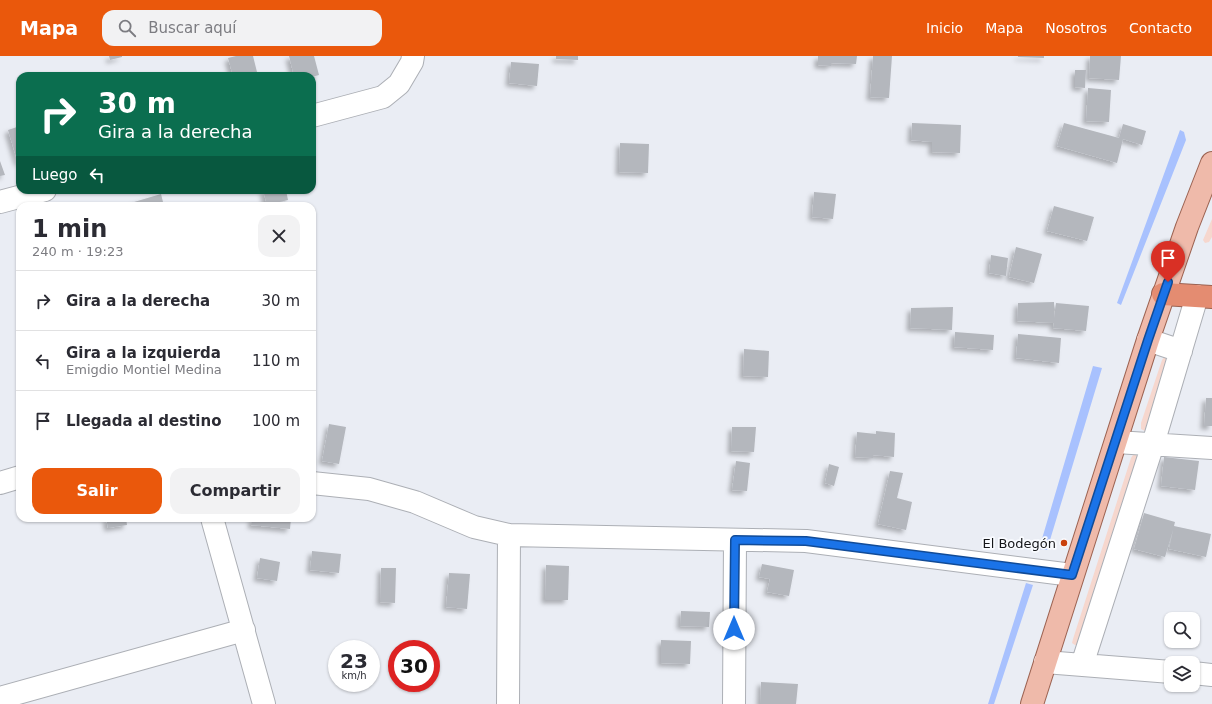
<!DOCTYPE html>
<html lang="es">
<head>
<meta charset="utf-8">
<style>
	:root { --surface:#fff; --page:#f2f2f3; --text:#2b2b33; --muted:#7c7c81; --line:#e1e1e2; --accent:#ea580c }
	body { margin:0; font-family:"DejaVu Sans",sans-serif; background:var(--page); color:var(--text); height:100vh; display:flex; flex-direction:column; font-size:15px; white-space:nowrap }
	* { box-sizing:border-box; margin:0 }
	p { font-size:13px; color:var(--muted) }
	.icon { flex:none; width:22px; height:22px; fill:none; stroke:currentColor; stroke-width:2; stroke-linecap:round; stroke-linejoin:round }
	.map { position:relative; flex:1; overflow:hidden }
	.details { position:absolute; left:16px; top:146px; width:300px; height:320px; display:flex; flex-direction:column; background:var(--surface); border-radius:12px; box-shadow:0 1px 3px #0004 }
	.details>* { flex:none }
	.hud { position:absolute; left:16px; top:16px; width:300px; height:122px; border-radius:12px; box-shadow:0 1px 3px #0004; background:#0b6e4f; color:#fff; overflow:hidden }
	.fabs { position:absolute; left:1164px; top:556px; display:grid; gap:8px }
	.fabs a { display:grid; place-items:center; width:36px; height:36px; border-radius:8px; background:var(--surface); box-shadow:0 1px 3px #0004; font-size:20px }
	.speed { position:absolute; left:328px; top:584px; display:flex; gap:8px; font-size:20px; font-weight:700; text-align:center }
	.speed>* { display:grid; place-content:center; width:52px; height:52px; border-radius:50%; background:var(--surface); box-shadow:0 1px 3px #0004; line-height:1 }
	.speed small { font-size:10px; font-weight:400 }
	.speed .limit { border:6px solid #d22; background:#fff; color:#111 }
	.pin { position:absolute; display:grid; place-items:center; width:34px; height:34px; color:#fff; margin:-41px -17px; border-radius:50% 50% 50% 0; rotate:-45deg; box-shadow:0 0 4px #0007 }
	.pin .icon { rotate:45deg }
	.me { position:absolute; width:44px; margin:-22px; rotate:0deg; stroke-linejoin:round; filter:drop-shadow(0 0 3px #0008) }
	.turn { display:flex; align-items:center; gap:14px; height:84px; padding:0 16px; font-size:18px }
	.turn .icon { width:52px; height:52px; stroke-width:2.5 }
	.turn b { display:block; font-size:28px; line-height:34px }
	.then { display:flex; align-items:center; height:38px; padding:0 16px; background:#0003; gap:8px; font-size:15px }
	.round { display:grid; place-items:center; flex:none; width:42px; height:42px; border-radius:12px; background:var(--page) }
	.summary { display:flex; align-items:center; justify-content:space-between; height:68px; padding:0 16px }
	h1 { font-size:24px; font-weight:700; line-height:30px }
	.cta { display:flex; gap:8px; margin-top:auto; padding:8px 16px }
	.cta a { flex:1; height:46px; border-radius:12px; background:var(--accent); color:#fff; font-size:16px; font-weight:700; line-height:46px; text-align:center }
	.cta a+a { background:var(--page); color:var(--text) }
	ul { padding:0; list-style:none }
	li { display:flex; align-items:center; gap:12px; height:60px; padding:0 16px; border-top:1px solid var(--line) }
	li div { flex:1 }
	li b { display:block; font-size:15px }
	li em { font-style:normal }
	header { display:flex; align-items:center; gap:24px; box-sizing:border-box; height:56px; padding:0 20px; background:var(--accent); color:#fff }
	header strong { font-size:19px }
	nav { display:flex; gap:22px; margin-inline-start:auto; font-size:14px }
	.search { width:280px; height:36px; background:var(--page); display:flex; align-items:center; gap:10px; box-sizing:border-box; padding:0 14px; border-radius:12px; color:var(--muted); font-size:15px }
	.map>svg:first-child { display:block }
	.green { fill:#f6d7ce }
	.water { fill:#a8c1fe }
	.building { fill:#b4b7bd; filter:url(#shadow) }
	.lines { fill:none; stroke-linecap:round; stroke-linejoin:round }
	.minor-casing { stroke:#acafb5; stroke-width:24 }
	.major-casing { stroke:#9c6352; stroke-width:24 }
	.highway-casing { stroke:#9c6352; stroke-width:24 }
	.minor { stroke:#fff; stroke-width:22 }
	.major { stroke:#efbaaa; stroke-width:22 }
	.highway { stroke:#e48c71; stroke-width:22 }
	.route-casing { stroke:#114b97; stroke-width:10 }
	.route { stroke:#1a73e8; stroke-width:7 }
	.poi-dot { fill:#c9410d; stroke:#f9fbff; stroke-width:1.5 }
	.labels { text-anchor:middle; stroke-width:3.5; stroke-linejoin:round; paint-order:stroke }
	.poi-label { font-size:13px; fill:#151619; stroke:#f9fbff; text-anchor:end }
</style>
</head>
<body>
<header>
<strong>Mapa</strong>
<div class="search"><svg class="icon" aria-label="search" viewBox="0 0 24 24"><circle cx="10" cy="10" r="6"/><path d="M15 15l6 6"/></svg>Buscar aquí</div>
<nav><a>Inicio</a><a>Mapa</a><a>Nosotros</a><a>Contacto</a></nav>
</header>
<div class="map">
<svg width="1212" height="648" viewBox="0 0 1212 648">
	<defs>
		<filter id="shadow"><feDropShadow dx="-3.5" dy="3.5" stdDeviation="2" flood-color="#0004"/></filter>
	</defs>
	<rect width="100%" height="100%" fill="#eaedf4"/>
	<path class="green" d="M1212,163V181L1209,186L1205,187L1203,184Z
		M1165,300L1169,301L1147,374L1145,375L1141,373V367L1162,304Z
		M1135,398L1138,401L1078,589H1075L1072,587L1073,583L1131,402L1133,399Z"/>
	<path class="water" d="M1180,74L1184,76L1186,84L1121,249L1117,247Z
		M1093,310L1102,312L1047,494L1039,493Z
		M1026,527L1033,529L994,648H988Z"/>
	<path class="building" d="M109,0H122V1L110,4Z
		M236,0H253L258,20H233L228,2Z
		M289,0H314L319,19L312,21L294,20Z
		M556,0H578V4L556,3Z
		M818,0H857L856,8L831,7V10L818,9Z
		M873,0H892L889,42L870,41Z
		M1018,0H1044V2L1018,1Z
		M1090,0H1121L1119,24L1089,22Z
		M511,6L539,8L537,30L509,27Z
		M1075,14H1086L1085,32L1075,31Z
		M1088,32L1111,34L1109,66L1086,65Z
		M912,67L961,69L960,97L932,96V86L911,84Z
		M1064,67L1119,82L1123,68L1146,75L1142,89L1123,83L1117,107L1057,90Z
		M20,70V107H18L8,74Z
		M620,87L649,88L648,117L619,116Z
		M0,105L5,119L0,120Z
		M263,134H286L288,144L267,149Z
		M814,136L836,138L833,163L812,161Z
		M161,138L164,150H135L134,146Z
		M1054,150L1094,161L1087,185L1047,175Z
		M1016,191L1042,198L1034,227L1009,221Z
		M991,199L1008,202L1006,220L989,217Z
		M1054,246V262L1056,247L1089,250L1086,275L1053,272L1054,267L1017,265L1018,247Z
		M953,251L952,274L910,272L911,252Z
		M955,276L994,279L993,294L954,291Z
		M1018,278L1061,282L1059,307L1016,302Z
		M744,293L769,295L768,321L743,320Z
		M1206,342H1212V370H1204Z
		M329,368L346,371L339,408L322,405Z
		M732,371H756L754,396L731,395Z
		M876,375L895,377L894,401L873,399V402L855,401L857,376L876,378Z
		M1164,401L1199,405L1195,434L1161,430Z
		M736,405L750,407L747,435L732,434Z
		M829,408L839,411L834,430L825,427Z
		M890,415L903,417L897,442L912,446L906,474L878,468Z
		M1144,457L1175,466L1174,470L1211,478L1206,501L1169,493L1173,474L1165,501L1134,493Z
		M106,462H126L127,469L108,472Z
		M252,462H291L290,473L251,469Z
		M312,495L341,498L339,517L310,514Z
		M260,502L280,506L277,525L257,522Z
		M762,508L794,514L789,540L767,536L770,523L759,521Z
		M546,509L569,510L568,544H545Z
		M381,512H396L395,547L380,546Z
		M449,517L470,518L467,553L446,551Z
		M681,555L710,556L709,571L680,570Z
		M661,584L691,585L690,608L661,607Z
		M761,626L798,628L796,648H760Z"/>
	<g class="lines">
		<defs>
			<path id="minor" d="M312,60L383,41L399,28L412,6L413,0
				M0,146L45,134
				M1148,284L1181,295
				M1116,386L1212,392
				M0,427L20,421
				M312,427L369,433L415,446L474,471L509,479L806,485L1072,519
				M212,462L264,648
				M1045,606L1171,616
				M1082,609L1153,388L1197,240
				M1193,617L1212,619
				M0,642L244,574
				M508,648L509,479
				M734,648L735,484"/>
			<path id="major" d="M1032,648L1148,284L1187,171L1212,107"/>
			<path id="highway" d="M1163,238L1212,241"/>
		</defs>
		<use href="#minor" class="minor-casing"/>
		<use href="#major" class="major-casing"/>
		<use href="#highway" class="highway-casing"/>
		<use href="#minor" class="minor"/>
		<use href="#major" class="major"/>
		<use href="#highway" class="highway"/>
	</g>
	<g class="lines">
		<defs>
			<path id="route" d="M734,573L735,484L806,485L1072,519L1148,284L1168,226"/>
		</defs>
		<use href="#route" class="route-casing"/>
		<use href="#route" class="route"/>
	</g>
	<circle class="poi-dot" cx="1064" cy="487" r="4"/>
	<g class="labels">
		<g class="poi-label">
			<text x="1056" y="492">El Bodegón</text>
		</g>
	</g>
</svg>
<div class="fabs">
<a><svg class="icon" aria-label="search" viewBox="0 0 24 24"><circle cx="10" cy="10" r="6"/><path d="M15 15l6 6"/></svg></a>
<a><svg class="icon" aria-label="layers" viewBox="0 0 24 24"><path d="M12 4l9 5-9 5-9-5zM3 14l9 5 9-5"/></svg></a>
</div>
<div class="speed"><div>23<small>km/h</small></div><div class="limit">30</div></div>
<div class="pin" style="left:1168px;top:226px;background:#d93025"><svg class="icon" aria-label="arrive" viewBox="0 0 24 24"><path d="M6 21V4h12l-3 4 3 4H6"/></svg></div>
<svg class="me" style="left:734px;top:573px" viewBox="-20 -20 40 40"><circle r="19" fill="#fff"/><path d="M0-13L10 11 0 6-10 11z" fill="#1a73e8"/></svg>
<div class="hud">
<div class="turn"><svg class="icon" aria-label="right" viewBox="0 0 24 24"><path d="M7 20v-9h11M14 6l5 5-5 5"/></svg><div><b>30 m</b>Gira a la derecha</div></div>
<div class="then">Luego<svg class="icon" aria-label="left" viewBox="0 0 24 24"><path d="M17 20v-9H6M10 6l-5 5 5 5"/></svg></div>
</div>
<section class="details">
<div class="summary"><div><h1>1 min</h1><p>240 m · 19:23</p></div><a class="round"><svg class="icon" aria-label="close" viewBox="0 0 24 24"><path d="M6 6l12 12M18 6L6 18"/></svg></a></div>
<ul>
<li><svg class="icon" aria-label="right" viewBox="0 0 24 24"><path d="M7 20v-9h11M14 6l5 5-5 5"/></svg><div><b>Gira a la derecha</b></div><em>30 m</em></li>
<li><svg class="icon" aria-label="left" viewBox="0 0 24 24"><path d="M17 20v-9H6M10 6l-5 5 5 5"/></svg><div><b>Gira a la izquierda</b><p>Emigdio Montiel Medina</p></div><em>110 m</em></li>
<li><svg class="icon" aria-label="arrive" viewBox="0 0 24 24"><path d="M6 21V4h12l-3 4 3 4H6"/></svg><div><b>Llegada al destino</b></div><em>100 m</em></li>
</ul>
<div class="cta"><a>Salir</a><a>Compartir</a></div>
</section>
</div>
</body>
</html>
